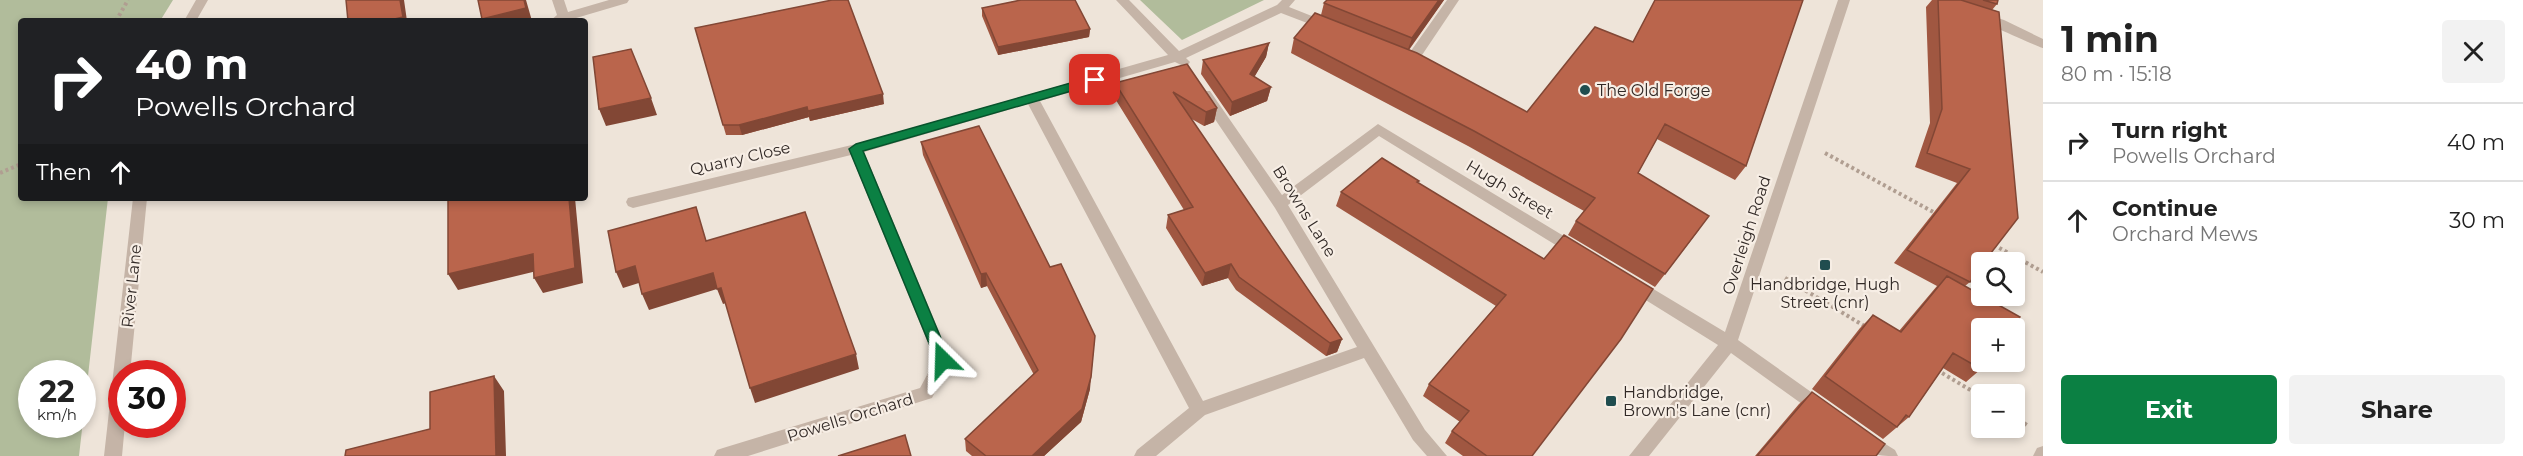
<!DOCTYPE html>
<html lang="en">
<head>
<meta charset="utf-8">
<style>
	:root { --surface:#fff; --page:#f2f2f2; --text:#222; --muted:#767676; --line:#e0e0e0; --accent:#0b8043 }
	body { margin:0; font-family:Montserrat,sans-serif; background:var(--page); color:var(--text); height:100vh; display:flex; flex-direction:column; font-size:22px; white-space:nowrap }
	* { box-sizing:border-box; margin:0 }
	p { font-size:20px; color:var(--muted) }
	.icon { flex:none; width:33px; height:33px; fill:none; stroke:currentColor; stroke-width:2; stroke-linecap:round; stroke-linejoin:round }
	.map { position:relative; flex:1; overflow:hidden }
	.sheet { display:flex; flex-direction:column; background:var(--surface); width:480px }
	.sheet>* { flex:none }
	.guide { position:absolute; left:18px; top:18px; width:570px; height:183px; border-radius:6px; box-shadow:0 3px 9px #0003; background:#202124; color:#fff; overflow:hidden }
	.buttons { position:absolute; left:1971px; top:252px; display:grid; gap:12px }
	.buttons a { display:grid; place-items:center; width:54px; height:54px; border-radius:6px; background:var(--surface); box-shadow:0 3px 9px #0003; font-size:30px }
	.speed { position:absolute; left:18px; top:360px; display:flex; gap:12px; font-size:30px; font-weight:700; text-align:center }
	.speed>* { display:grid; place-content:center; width:78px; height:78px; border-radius:50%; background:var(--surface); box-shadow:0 3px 9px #0003; line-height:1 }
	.speed small { font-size:15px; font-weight:400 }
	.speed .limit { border:9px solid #d22; background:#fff; color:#111 }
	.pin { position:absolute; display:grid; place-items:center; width:51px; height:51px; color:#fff; margin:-26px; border-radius:12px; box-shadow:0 3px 9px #0006 }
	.me { position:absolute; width:66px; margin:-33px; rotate:338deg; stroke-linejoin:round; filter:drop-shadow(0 0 4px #0008) }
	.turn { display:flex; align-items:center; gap:21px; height:126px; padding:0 18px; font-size:27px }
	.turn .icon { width:78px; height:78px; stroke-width:2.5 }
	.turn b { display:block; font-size:42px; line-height:51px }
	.then { display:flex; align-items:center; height:57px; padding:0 18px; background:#0003; gap:12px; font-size:22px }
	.round { display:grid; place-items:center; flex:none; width:63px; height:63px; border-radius:6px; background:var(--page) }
	.head { display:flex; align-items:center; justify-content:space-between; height:102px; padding:0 18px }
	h1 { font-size:36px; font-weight:700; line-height:45px }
	.primary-button { display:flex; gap:12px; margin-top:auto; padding:12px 18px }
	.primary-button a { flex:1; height:69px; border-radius:6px; background:var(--accent); color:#fff; font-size:24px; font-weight:700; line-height:69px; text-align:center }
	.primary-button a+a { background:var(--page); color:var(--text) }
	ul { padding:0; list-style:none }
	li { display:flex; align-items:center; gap:18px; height:78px; padding:0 18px; border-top:2px solid var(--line) }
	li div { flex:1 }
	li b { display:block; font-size:22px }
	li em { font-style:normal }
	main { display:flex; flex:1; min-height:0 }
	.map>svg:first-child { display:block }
	.green { fill:#b1bc9b; fill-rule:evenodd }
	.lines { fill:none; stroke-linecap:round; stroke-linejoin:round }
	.path { stroke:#b09e91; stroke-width:4; stroke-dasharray:3 3; stroke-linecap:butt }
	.minor { fill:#c5b4a7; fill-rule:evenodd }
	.wall { fill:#a05741 }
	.shaded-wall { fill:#824735 }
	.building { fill:#ba654c; stroke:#824735; stroke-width:1.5 }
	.route { fill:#0b8043; stroke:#07532c; stroke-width:1.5 }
	.poi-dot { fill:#204d4f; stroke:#f7eee5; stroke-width:2 }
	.labels { text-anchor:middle; stroke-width:4.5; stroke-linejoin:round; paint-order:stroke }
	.poi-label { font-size:16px; fill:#322a27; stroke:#f7eee5; text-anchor:start }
	.street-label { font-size:16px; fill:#322a27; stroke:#f7eee5 }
</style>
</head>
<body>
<main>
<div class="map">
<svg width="2043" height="456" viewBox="0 0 2043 456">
	<rect width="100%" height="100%" fill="#eee4d9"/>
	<path class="green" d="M0,0H173L160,21H21V198H108L79,456H0ZM32,374H82V424H32Z
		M1140,0H1264L1182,40Z"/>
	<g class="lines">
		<path class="path" d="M116,21L128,0
			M1825,153L1937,214
			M0,173L21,164
			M1994,245L2043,272
			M1785,278L1866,327
			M1937,370L1982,397
			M2014,417L2027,425"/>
		<path class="minor" d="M196,0H208L196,21H184Z
			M552,0H564L568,12L609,0H629L627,3L566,21H550L557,15Z
			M1116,0H1129L1179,51L1277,5L1282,0H1295L1289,7L1332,24L1334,27L1328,31L1281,13L1186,58L1190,62L1188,65L1183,66L1175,62L1040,101L1203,401L1357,347L1275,208L1200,97L1198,94L1200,91H1210L1282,195L1378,124L1582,247L1585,251L1582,255H1572L1379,136L1288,205L1425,430L1447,456H1427L1413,440L1364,358L1205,415L1156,456H1134L1137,450L1189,408L1028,104L864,152L951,360L932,398L748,456H714L717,450L723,448L920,388L935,360L851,155L633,208L628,206L626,202L628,198L856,144L1168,55Z
			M1447,0H1459L1416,64C1409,66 1397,63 1393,57L1395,54L1408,55Z
			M1838,0H1850L1738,340L1828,404L1831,409L1828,414L1822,416L1816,414L1731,353L1649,456H1629L1718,345L1628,289L1626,285L1628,281L1634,279L1640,281L1725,332Z
			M1981,13L2004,20L2043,39V48C2036,46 1978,20 1975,17Z
			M133,198H147L130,374H122V424H125L122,456H104Z
			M1863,430L1895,450L1898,456C1881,456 1863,456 1854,438L1857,433Z
			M2043,446V456H2033L2037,448Z"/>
	</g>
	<path class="wall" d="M1327,0H1444L1409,50L1527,112L1595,27L1746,166L1735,180L1657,139L1638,173L1699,230L1655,287L1568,235L1576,221L1584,211L1468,146L1291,53L1294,38L1321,15L1324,3Z
		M1932,0H1998L1997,4L1992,10L1970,282L1965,286L1981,369L1966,382L1943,368L1909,417L1883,439L1812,389L1860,328L1873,315L1899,331L1937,286L1894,263L1957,183L1915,167L1930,123L1926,7Z
		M982,8L1090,29L1089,37L998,55L982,16Z
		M695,28L884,104L810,121L809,117L742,135H726Z
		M1269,43L1266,57L1254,77L1271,87L1267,101L1230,116L1201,74L1203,60Z
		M1187,64L1217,108L1214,122L1204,126L1190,118L1342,339L1337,352L1326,356L1236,290L1228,278L1202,286L1166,228L1168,215L1184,210L1114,97L1115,83Z
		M921,142L1090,389L1081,422L1044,456H972L966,451L965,439L1034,375L987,286L981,288L923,155Z
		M1418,183L1544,259L1532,456H1463L1445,443L1452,431L1460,422L1423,396L1429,384L1496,306L1336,206L1341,192Z
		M1812,392L1876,456H1755L1799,404Z"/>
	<path class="shaded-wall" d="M400,0H404L407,21H386Z
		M524,0H526L532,21H483L482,19Z
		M1439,0H1444L1407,52L1412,38Z
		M1090,29L1089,37L998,55V47Z
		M1269,43L1266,57L1248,88L1250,74Z
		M1271,87L1267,101L1230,116L1232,102Z
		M883,94L884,104L810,121L808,111Z
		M651,98L657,115L606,126L599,109Z
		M807,107L809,117L742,135L739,125Z
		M1217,108L1214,122L1204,126L1206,112Z
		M569,198H575L583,283L543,293L534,278Z
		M533,254L541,270L458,290L448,274Z
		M1231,264L1228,278L1202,286L1205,273Z
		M635,266L642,282L623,288L616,272Z
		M713,273L721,288L726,303L723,304L717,289L649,310L642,294Z
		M986,273L987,286L981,288V274Z
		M1095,336L1090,389L1081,422L1044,456H1032Z
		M1342,339L1337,352L1326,356L1330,343Z
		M856,354L859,369L755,403L750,388Z
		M494,376L504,391L506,456H496Z"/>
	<path class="building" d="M346,0H400L403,17L386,21H348Z
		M478,0H524L526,8L482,19Z
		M832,0H848L883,94L808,111L807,107L739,125H723L695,28Z
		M1021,0H1075L1090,29L998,47L982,8Z
		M1327,0H1439L1412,38L1324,3Z
		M1655,0H1803L1746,166L1665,124L1638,173L1709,216L1665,274L1576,221L1595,198L1474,131L1294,38L1315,13L1417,53L1527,112L1595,27L1633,42Z
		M1938,0H1961L1999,12L2018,218L1984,262H1982V266L1970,282L1907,250L1970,169L1927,153L1942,109Z
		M1983,0H1998L1997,4Z
		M1269,43L1250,74L1271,87L1232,102L1203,60Z
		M631,49L651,98L599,109L593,57Z
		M1187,64L1217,108L1206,112L1173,92L1342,339L1330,343L1239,277L1231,264L1205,273L1168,215L1193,207L1115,83Z
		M979,126L1050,267L1061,264L1095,336L1091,377L1082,409L1032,456H986L965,439L1038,370L986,273L981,274L921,142Z
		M1382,158L1419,181L1417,182L1544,259L1564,235L1653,289L1621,339L1532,456H1487L1452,431L1469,411L1429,384L1506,295L1341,192Z
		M448,198H569L575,268L534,278L533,254L448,274Z
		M696,207L706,241L805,212L856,354L750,388L721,288L717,289L713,273L642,294L635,266L616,272L608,231Z
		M1947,276L2020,317L2011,328H1982V362H1987L1981,369L1953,353L1909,417L1906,415L1897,427L1825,376L1873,315L1901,332Z
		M494,376L496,456H345L346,450L430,429V392Z
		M1812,392L1885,444L1876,456H1757Z
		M905,435L911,456H838Z"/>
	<path class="route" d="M1095,76L1101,80L1099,83L863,151L950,360L948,365L943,366L938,365L849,149L856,144Z"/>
	<g class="poi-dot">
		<circle cx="1585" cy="90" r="6"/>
		<rect x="1819" y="259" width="12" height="12" rx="3"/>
		<rect x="1605" y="395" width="12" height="12" rx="3"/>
	</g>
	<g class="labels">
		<g class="poi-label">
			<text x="1597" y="96">The Old Forge</text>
			<text x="1825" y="290" text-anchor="middle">Handbridge, Hugh<tspan x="1825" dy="18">Street (cnr)</tspan></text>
			<text x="1623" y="398">Handbridge,<tspan x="1623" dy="18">Brown's Lane (cnr)</tspan></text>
		</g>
		<g class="street-label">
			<text transform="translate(740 158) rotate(-13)" y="6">Quarry Close</text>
			<text transform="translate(1510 189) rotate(31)" y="6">Hugh Street</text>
			<text transform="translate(1305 211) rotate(58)" y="6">Browns Lane</text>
			<text transform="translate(1746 235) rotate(-72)" y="6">Overleigh Road</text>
			<text transform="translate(131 286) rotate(-84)" y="6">River Lane</text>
			<text transform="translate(850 417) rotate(-17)" y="6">Powells Orchard</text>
		</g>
	</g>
</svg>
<div class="buttons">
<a><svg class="icon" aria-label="search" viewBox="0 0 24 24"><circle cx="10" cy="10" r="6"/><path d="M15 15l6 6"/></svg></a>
<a>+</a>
<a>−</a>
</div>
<div class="speed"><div>22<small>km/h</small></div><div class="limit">30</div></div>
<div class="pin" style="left:1095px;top:80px;background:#d93025"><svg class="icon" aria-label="arrive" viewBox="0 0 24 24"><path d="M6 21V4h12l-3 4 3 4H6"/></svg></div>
<svg class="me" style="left:943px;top:360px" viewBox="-20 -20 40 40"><path d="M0-17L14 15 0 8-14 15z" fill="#0b8043" stroke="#fff" stroke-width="4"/></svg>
<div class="guide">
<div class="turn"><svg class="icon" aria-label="right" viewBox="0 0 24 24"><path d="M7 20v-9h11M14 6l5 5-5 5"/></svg><div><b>40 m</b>Powells Orchard</div></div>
<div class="then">Then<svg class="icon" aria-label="ahead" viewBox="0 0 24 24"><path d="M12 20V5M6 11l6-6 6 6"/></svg></div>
</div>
</div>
<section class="sheet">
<div class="head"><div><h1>1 min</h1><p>80 m · 15:18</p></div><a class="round"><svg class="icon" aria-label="close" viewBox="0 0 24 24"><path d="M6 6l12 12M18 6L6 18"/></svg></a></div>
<ul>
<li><svg class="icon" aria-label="right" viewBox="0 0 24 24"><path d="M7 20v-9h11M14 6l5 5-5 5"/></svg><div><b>Turn right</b><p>Powells Orchard</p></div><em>40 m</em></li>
<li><svg class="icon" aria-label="ahead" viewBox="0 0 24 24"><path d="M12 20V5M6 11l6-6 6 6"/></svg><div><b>Continue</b><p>Orchard Mews</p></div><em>30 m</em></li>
</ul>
<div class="primary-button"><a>Exit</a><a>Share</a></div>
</section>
</main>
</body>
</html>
